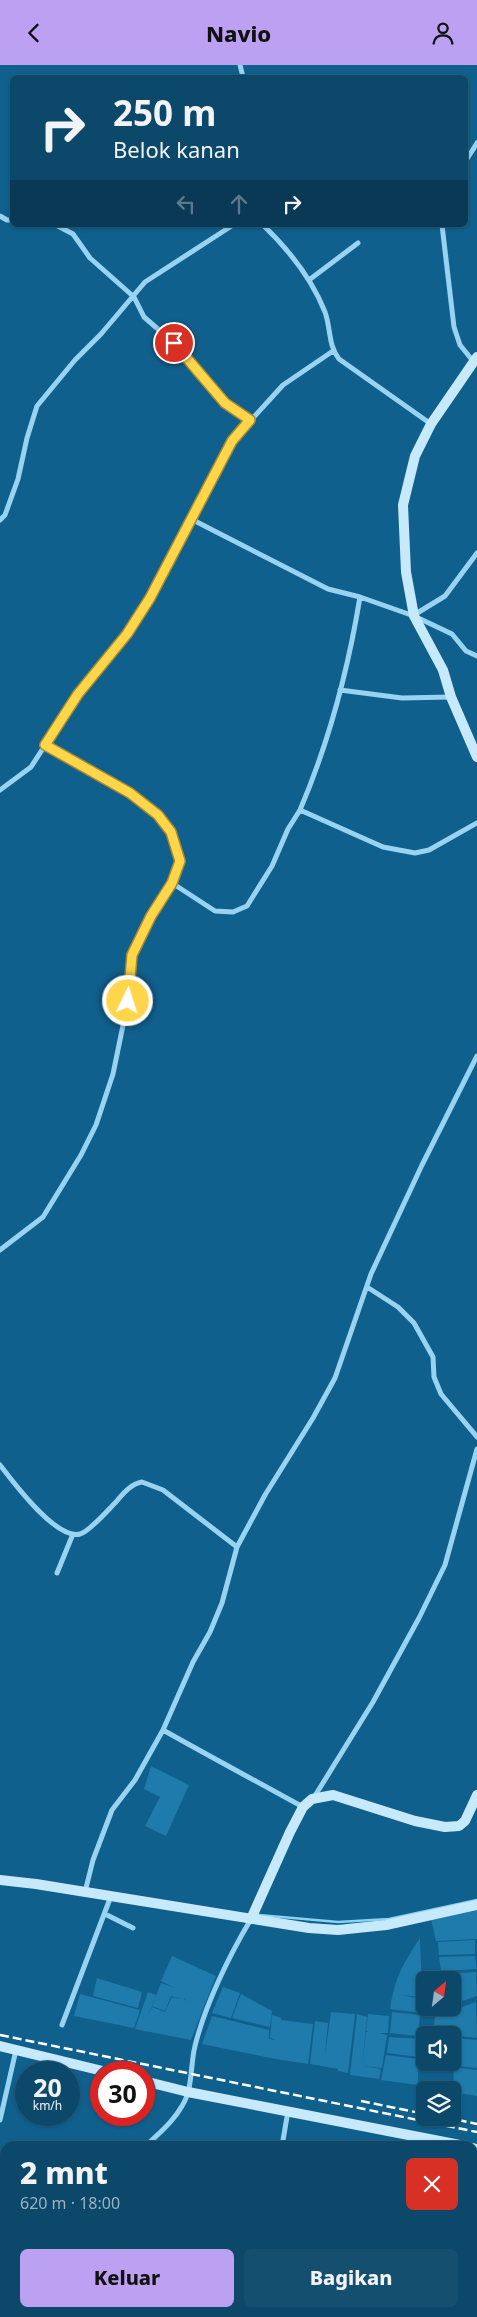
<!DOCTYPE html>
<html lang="id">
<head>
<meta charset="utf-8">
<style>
	:root { --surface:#0c486a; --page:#154f70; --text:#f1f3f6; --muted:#9ab2c1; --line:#2c607e; --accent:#bca0f2 }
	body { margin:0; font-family:"Noto Sans",sans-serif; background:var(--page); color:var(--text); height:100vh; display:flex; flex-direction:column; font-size:19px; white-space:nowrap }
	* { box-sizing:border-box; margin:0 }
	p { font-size:16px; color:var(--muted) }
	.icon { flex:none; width:28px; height:28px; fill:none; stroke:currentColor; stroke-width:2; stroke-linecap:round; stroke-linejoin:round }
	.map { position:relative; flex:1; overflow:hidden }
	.drawer { position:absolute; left:0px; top:2076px; width:478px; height:176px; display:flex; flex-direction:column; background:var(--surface); border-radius:15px 15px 0 0; box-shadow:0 1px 4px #0004,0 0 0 1px var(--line) }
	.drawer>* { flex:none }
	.hud { position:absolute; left:10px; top:10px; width:458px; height:152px; border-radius:8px; box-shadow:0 1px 4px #0004,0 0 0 1px var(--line); background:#0c486a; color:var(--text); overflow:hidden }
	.needle { width:32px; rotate:29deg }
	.fabs { position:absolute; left:416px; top:1906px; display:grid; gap:10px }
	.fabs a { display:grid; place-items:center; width:45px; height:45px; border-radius:8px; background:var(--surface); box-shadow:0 1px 4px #0004,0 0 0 1px var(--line); font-size:25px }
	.speed { position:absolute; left:15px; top:1996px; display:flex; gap:10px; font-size:25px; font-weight:700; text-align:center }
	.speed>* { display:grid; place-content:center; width:65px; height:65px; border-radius:50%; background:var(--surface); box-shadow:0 1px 4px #0004,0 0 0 1px var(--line); line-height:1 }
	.speed small { font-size:12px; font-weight:400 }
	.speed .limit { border:8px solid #d22; background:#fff; color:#111 }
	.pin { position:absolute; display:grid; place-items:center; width:42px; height:42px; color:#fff; margin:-21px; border:2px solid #fff; border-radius:50%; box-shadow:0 1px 5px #0007 }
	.me { position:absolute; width:55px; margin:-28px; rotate:4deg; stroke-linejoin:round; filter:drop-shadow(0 0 4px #0008) }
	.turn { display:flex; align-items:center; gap:18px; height:105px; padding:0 20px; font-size:22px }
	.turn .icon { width:65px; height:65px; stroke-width:2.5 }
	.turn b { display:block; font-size:35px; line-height:42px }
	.lanes { display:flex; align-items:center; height:48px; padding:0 20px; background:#0003; justify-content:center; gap:25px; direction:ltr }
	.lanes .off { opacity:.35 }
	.round { display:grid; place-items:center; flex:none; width:52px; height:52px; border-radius:8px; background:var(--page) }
	.head { display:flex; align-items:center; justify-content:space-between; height:85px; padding:0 20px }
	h1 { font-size:30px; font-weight:800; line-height:38px }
	.action { display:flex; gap:10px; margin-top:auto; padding:10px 20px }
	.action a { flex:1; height:58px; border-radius:8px; background:var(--accent); color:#111; font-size:20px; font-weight:800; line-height:58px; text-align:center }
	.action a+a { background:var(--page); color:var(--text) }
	header { display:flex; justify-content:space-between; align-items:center; height:65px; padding:0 20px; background:var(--accent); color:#111; font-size:22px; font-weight:800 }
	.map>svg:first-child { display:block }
	.green { fill:#1e7bab }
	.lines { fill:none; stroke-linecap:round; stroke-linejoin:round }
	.stream { stroke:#89d2f6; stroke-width:2.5 }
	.street { stroke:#98d3f2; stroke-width:5 }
	.secondary { stroke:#c7e9fc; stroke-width:10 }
	.rail { stroke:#fff; stroke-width:2.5; stroke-dasharray:9 4; stroke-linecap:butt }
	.route-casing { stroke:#a68a30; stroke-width:12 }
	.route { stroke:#ffd54a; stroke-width:9 }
</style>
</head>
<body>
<header><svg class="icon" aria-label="back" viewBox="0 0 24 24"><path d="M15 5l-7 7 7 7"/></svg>Navio<svg class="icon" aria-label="person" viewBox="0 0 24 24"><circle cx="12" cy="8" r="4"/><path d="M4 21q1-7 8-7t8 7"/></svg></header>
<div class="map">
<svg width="477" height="2252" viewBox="0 0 477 2252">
	<rect width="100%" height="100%" fill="#10608d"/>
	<path class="green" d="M151,1701L189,1720L166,1771L145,1761L160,1732L144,1724Z
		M477,1843V1874L436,1876L431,1854L447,1849L448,1853V1849Z
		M420,1873L422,1932L400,1930L424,1934L422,1948L390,1944C395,1913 402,1900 420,1873Z
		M475,1875V1889L439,1890L438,1877Z
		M172,1891L216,1911L191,1975L135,1964L148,1927L156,1930L148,1951L152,1942L165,1947L172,1932L193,1937L185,1935L186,1932L184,1935L171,1931L165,1946L152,1941L161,1918L175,1923L161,1916Z
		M475,1891L477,1904L441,1906L439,1892Z
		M476,1907L477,1931L453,1939L452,1915H442L444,1909Z
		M97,1913L142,1927L138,1943L93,1931Z
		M223,1922L240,1928L231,1953L212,1948Z
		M80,1929L140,1945L134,1963L74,1951Z
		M241,1929L272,1946L270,1962L232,1953Z
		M476,1937L477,1973L433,1968L435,1952Z
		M331,1947L355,1949L348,2008L338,2006V2004L310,1999L315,1956L328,1958L325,1990Z
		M392,1947L420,1950L418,1971L390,1968Z
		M357,1949L367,1952L362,2001L366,1967H369L366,1966L368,1949L389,1951L388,1968H379L387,1970L382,2003L363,2001L381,2004L379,2014L350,2010Z
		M272,1950L281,1953V1955L313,1959L308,1999L276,1994L202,1979L212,1951L269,1965V1974L276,1975L270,1973Z
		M389,1972L419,1974L418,1992L387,1988Z
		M453,1973L477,1975V2003L456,2001L451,1998Z
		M386,1990L418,1994V2020L381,2015Z
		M454,2002L477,2005V2031L453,2027Z"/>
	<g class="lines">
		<path class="stream" d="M259,1850L338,1857L389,1854L477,1835"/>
		<path class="street" d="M240,0L243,12
			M465,97L477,78
			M0,151L7,155H12
			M56,160L73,169L90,193L134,232L144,252L174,278L225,338L250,355
			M263,160C289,185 312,214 325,247C331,264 328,280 339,294L431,359
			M442,160L454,262L460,280L473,296
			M309,215L358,178
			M191,454L328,524L360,532L414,551L452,569L466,586L477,591
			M0,455L5,450L18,414L27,373L37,341L75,295L101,269L145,217L233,160
			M414,550L445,531L477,488
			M340,625L402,633L451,632
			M0,725L31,702L78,629L127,569L150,533L232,376L283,320L333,286
			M300,745C329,677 348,605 360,532
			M172,818L215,846L233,847L247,841L272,801L288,764L300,745L383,782L415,788L429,785L477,758
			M0,1185L43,1152L81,1090L96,1060L113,1009L128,936L132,890L151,851L172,818L180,797L171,767L158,749L130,728L45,680
			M367,1222L398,1242L414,1258L433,1292L434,1312L441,1329L477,1372
			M0,1400C13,1417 56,1475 80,1469C89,1467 108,1445 115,1438C122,1430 130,1419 142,1417L163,1425L237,1482
			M57,1508L73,1469
			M313,1734L373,1637L419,1553L445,1500L477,1384
			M303,1742C256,1716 209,1691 163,1665L193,1597L210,1567L222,1538L237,1482L265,1430L313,1353L335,1313L371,1209L422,1100L477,991
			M85,1827L93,1795L112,1745L135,1715L163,1665
			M105,1849L133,1863
			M62,1960L111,1831
			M0,2055L16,1985
			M146,2081C159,2068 173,2057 182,2041C193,2024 190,2001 195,1981C205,1940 229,1891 251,1854
			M282,2081L288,2046
			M411,2081L415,2072
			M140,2248L141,2252
			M269,2248L270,2252
			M396,2248V2252"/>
		<path class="secondary" d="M477,292L431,359L415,391L403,440L406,507L414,551L443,605L451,632L477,692
			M0,1815L36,1819L309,1863L338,1865L386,1860L477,1840
			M251,1854L290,1767L303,1742L312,1734L333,1730L415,1756L445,1762L459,1761L465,1756L477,1730
			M0,1981L111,2008
			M144,2016L188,2027L465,2081
			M472,2083L477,2084"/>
		<path class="rail" d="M0,1970L477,2067
			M361,2036L425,2049
			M445,2052L477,2059"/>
	</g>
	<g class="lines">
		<defs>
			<path id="route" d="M128,936L132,890L151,851L172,818L180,796L171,767L158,750L130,728L45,680L78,629L127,569L150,533L232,376L250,355L225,338L174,278"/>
		</defs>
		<use href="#route" class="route-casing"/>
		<use href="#route" class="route"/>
	</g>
</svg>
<div class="fabs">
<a><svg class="needle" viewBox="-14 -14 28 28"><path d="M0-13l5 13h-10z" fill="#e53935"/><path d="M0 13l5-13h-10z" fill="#9ab2c1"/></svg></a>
<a><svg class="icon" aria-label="sound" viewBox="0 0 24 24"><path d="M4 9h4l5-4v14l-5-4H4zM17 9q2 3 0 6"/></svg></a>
<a><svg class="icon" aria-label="layers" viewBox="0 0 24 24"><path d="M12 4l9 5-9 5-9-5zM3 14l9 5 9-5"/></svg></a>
</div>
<div class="speed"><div>20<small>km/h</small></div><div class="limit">30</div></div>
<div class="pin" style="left:174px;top:278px;background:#d93025"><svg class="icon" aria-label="arrive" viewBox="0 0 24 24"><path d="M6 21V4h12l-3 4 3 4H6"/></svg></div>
<svg class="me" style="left:128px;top:936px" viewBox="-20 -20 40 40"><circle r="17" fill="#ffd54a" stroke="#fff" stroke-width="3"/><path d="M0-11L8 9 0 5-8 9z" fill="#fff"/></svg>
<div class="hud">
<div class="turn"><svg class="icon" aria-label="right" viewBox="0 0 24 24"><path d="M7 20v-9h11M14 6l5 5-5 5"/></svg><div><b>250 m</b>Belok kanan</div></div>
<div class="lanes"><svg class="icon off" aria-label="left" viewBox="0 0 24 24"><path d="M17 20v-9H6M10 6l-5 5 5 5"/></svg><svg class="icon off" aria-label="ahead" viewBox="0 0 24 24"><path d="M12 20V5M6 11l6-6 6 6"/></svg><svg class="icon" aria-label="right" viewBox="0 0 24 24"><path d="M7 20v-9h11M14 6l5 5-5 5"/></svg></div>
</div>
<section class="drawer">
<div class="head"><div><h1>2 mnt</h1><p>620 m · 18:00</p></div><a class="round" style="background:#d93025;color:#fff"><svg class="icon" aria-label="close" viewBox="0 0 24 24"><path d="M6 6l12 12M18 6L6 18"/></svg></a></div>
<div class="action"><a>Keluar</a><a>Bagikan</a></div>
</section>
</div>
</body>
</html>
